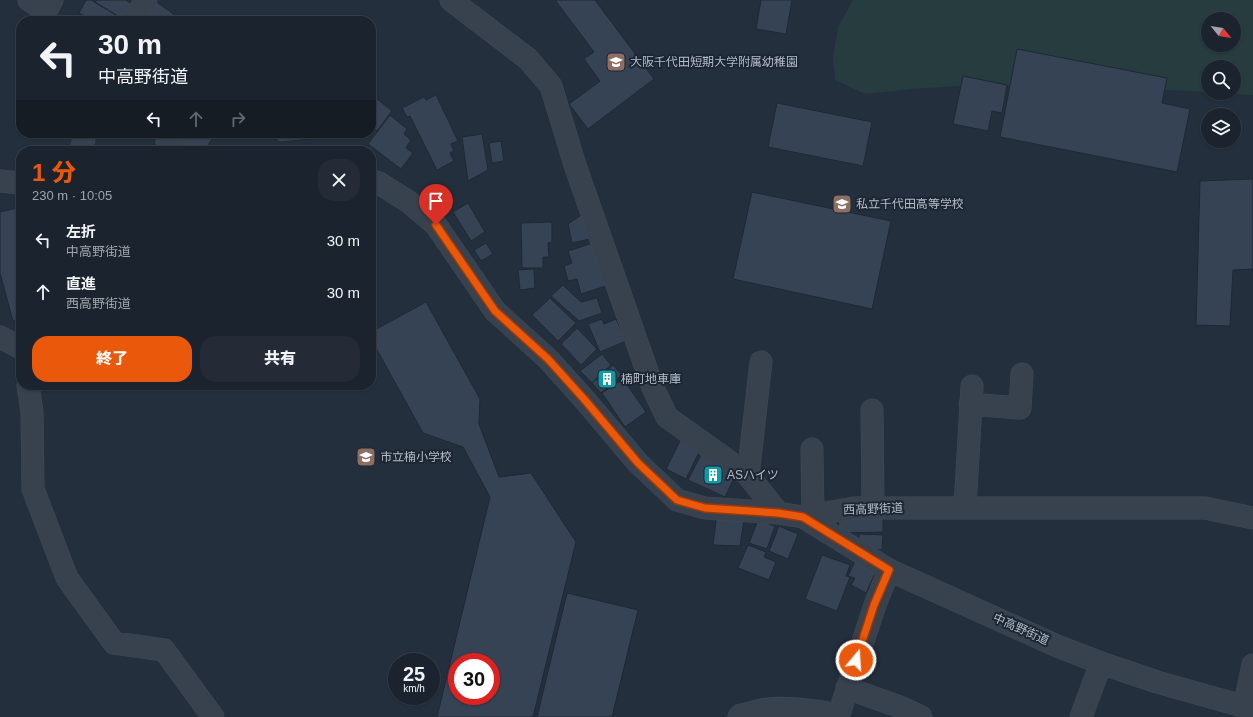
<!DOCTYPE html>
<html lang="ja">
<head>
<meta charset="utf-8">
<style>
	:root { --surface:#1b232e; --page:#242b36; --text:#f1f3f6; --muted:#a0a4aa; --line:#39404a; --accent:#ea580c }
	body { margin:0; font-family:Helvetica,"Noto Sans JP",sans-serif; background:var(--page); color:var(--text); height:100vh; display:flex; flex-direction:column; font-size:15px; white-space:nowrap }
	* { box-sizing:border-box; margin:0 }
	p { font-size:13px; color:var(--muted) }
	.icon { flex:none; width:22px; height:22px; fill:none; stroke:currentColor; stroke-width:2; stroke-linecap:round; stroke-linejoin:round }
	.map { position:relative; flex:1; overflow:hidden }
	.details { position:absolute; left:16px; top:146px; width:360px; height:244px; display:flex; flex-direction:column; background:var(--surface); border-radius:16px; box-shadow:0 1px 3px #0004,0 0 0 1px var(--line) }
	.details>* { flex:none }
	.top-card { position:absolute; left:16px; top:16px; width:360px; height:122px; border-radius:16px; box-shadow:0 1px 3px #0004,0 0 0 1px var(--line); background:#1b232e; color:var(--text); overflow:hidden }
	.needle { width:26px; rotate:120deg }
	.buttons { position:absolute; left:1201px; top:12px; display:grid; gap:8px }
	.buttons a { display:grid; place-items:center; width:40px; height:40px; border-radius:50%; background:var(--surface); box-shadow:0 1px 3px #0004,0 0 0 1px var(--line); font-size:20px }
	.speed { position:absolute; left:388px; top:653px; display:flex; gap:8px; font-size:20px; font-weight:700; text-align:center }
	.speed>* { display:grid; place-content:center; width:52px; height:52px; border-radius:50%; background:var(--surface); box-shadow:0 1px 3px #0004,0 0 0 1px var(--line); line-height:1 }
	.speed small { font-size:10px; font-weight:400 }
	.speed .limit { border:6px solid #d22; background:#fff; color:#111 }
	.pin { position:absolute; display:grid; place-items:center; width:34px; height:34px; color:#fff; margin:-41px -17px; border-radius:50% 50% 50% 0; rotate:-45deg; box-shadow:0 0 4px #0007 }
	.pin .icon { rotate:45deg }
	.me { position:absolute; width:44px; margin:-22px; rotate:18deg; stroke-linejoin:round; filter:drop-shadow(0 0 3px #0008) }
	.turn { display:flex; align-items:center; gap:14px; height:84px; padding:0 16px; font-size:18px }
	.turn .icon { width:52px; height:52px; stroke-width:2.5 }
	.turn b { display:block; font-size:28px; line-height:34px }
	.lanes { display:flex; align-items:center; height:38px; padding:0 16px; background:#0003; justify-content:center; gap:20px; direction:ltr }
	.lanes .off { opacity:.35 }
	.round { display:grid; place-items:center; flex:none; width:42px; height:42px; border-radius:16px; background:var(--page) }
	.summary { display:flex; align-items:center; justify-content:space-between; height:68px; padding:0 16px }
	h1 { font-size:24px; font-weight:800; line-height:30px; color:var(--accent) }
	.button { display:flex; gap:8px; margin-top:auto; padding:8px 16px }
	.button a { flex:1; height:46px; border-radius:16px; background:var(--accent); color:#fff; font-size:16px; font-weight:800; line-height:46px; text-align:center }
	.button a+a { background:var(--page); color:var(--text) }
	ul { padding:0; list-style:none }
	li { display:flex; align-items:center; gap:12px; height:52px; padding:0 16px }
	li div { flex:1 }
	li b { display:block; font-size:15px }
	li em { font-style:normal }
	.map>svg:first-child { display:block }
	.green { fill:#263c3f; fill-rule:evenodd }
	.building { fill:#364354; stroke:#1f2835; fill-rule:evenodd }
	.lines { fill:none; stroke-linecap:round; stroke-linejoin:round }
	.minor-casing { stroke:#414a57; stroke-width:23 }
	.minor { stroke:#38414e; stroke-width:22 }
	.route-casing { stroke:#983908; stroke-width:10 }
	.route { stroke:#ea580c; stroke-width:7 }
	.labels { text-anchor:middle; stroke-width:4; stroke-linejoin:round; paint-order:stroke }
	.poi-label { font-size:12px; fill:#b4bcc9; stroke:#1d2633; text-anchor:start }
	.street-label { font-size:12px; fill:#b4bcc9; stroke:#1d2633 }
</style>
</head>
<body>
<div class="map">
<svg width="1253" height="717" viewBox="0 0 1253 717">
	<rect width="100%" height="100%" fill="#242f3e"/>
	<path class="green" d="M853,0H1253V95L1216,93H1234V67H1208V92L1115,87L974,85L911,89L865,94L835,80L833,59L838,27ZM1208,19H1234V45H1208Z"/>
	<path class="building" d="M86,0H91L126,21H93L79,13Z
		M97,0H126L137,8L126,21L95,2Z
		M154,0L183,21H152L143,15Z
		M555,0H595L654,79L588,129L569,104L600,81L584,59L594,52Z
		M761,0H792L786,34L756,29Z
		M83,15L93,21H79Z
		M1017,49L1167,78L1162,103L1190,109L1177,172L1000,137Z
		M963,76L1007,85L1002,113L992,111L988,131L953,124Z
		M371,94L392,111L377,131L371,127Z
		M436,95L458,141L451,144L454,151L450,153L454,161L437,170L410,116L407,117L402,108L424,97L426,100Z
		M777,103L872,122L863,166L768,147Z
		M390,115L407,129L404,134L411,140L406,148L413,153L401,169L368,144Z
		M180,133H204L212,139L204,151H186L174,142Z
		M266,133H314L313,139L280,142Z
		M482,134L488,170L468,181L462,137Z
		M501,141L504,161L492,163L489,143Z
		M1253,179V269L1233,270L1230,326L1196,325L1200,181Z
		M752,192L891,221L872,309L733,279Z
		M468,203L485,232L471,241L453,212Z
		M21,207V319L13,321L0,273V212Z
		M587,211L594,238L572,243L568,224Z
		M552,222V242L548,243L549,257H543V268H522L521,223Z
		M596,242L609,285L581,294L577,279L568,281L564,266L572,263L568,251Z
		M486,243L493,254L481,261L474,250Z
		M534,269L535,288L520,290L518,270Z
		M563,285L581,302L597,298L602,313L579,321L551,296Z
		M550,298L576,323L558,341L532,315Z
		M426,302L480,399L479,424L499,477L531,473L576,542L533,717H535H437L490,497L463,447L423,433L371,339V332ZM457,662H491V696H457Z
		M602,319L604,324L616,319L626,341L600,352L588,324Z
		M577,328L597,349L581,365L561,344Z
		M602,354L611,365L592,383L580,371Z
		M613,365L622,375L601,393L592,383Z
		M623,379L646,412L625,427L602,393Z
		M682,437L702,446L686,479L666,469Z
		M702,453L738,470L725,497L688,480Z
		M883,511V532L839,533L838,513Z
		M717,513L745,514L740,546L713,545Z
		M758,520L775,526L767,549L749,543Z
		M779,526L798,534L788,559L769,551Z
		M859,534L883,535L882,550L858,549Z
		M748,545L766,552L764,557L776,562L769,580L738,568Z
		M822,555L850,565L846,576L850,577L837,611L805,599Z
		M857,557L878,567L866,593L851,585L855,578L848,576Z
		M567,593L638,610L612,717H537Z"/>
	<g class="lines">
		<defs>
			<path id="minor" d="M29,0L46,11L52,0
				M451,0L528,59L551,86L575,165L653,388L667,417L748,475L778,513
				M133,21L146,0
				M173,133L167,142L179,151
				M81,151L85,133
				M0,181L21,183
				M371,181L379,183L409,202L436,225L495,311L548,359L584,399L638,463L677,500L705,508L778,513L803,517L854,508H1205L1253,518
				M0,337L21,348
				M28,385L32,412L33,489L67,578L114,643L164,650L213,717
				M970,404L1020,408L1022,374
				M872,410L873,508
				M812,449L813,516
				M748,475L761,362
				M965,508L972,386
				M803,517L889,570L1057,646L1101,663L1157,682L1253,709
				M847,688L900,707L921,717
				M1244,707L1253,665
				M739,717L741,715C748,714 755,711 762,710C783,706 817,710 839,715
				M838,717L875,605L889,570
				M1081,717L1101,663"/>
		</defs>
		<use href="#minor" class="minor-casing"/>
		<use href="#minor" class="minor"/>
	</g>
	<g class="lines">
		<defs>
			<path id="route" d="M436,225L495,311L548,359L584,399L638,463L677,500L705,508L778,513L803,517L889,570L874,605L856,660"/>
		</defs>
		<use href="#route" class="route-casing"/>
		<use href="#route" class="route"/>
	</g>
	<defs>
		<symbol id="school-square" viewBox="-11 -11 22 22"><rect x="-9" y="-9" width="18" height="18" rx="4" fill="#8d6e63" stroke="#1d2633"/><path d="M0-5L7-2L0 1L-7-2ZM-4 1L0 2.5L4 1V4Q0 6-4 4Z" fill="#fff"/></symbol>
		<symbol id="building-square" viewBox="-11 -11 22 22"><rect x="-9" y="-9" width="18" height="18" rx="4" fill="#0f9aa8" stroke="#1d2633"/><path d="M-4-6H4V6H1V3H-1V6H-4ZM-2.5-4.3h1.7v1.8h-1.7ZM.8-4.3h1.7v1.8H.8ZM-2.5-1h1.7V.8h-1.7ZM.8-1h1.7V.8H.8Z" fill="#fff"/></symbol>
	</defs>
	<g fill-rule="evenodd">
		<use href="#school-square" x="605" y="51" width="22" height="22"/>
		<use href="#school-square" x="831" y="193" width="22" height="22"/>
		<use href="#building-square" x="596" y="368" width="22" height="22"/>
		<use href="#school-square" x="355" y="446" width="22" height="22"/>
		<use href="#building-square" x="702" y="464" width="22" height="22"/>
	</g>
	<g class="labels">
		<g class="poi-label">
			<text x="630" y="66">大阪千代田短期大学附属幼稚園</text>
			<text x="856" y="208">私立千代田高等学校</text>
			<text x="621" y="383">楠町地車庫</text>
			<text x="380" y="461">市立楠小学校</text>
			<text x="727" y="479">ASハイツ</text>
		</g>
		<g class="street-label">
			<text transform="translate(873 509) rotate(-2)" y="4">西高野街道</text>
			<text transform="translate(1021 629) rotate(24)" y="4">中高野街道</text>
		</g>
	</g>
</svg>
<div class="buttons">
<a><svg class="needle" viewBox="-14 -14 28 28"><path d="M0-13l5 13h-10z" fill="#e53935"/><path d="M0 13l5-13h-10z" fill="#a0a4aa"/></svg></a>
<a><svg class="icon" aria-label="search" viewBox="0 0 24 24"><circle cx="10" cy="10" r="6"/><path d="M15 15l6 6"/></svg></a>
<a><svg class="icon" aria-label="layers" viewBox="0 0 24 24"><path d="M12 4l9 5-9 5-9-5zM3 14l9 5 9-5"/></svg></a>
</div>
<div class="speed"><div>25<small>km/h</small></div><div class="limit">30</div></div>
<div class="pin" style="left:436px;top:225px;background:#d93025"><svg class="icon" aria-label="arrive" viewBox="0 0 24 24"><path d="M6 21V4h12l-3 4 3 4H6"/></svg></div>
<svg class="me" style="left:856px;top:660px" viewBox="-20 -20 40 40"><circle r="17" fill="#ea580c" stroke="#fff" stroke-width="3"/><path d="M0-11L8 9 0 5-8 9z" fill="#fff"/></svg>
<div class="top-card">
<div class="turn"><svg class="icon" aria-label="left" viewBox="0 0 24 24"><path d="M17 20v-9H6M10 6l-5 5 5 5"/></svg><div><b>30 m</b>中高野街道</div></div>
<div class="lanes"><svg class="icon" aria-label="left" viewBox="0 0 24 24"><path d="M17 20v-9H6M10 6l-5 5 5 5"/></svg><svg class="icon off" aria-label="ahead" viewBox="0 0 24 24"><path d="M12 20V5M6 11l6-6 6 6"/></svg><svg class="icon off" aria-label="right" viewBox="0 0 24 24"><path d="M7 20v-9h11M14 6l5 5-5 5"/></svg></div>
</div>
<section class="details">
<div class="summary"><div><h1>1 分</h1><p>230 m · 10:05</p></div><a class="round"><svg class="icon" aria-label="close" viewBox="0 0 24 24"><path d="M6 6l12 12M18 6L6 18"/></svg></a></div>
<ul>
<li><svg class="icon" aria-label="left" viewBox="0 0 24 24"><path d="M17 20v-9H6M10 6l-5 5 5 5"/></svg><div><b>左折</b><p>中高野街道</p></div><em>30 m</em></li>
<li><svg class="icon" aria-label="ahead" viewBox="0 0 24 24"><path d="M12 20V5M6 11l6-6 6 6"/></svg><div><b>直進</b><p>西高野街道</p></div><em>30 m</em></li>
</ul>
<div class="button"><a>終了</a><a>共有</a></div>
</section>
</div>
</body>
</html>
